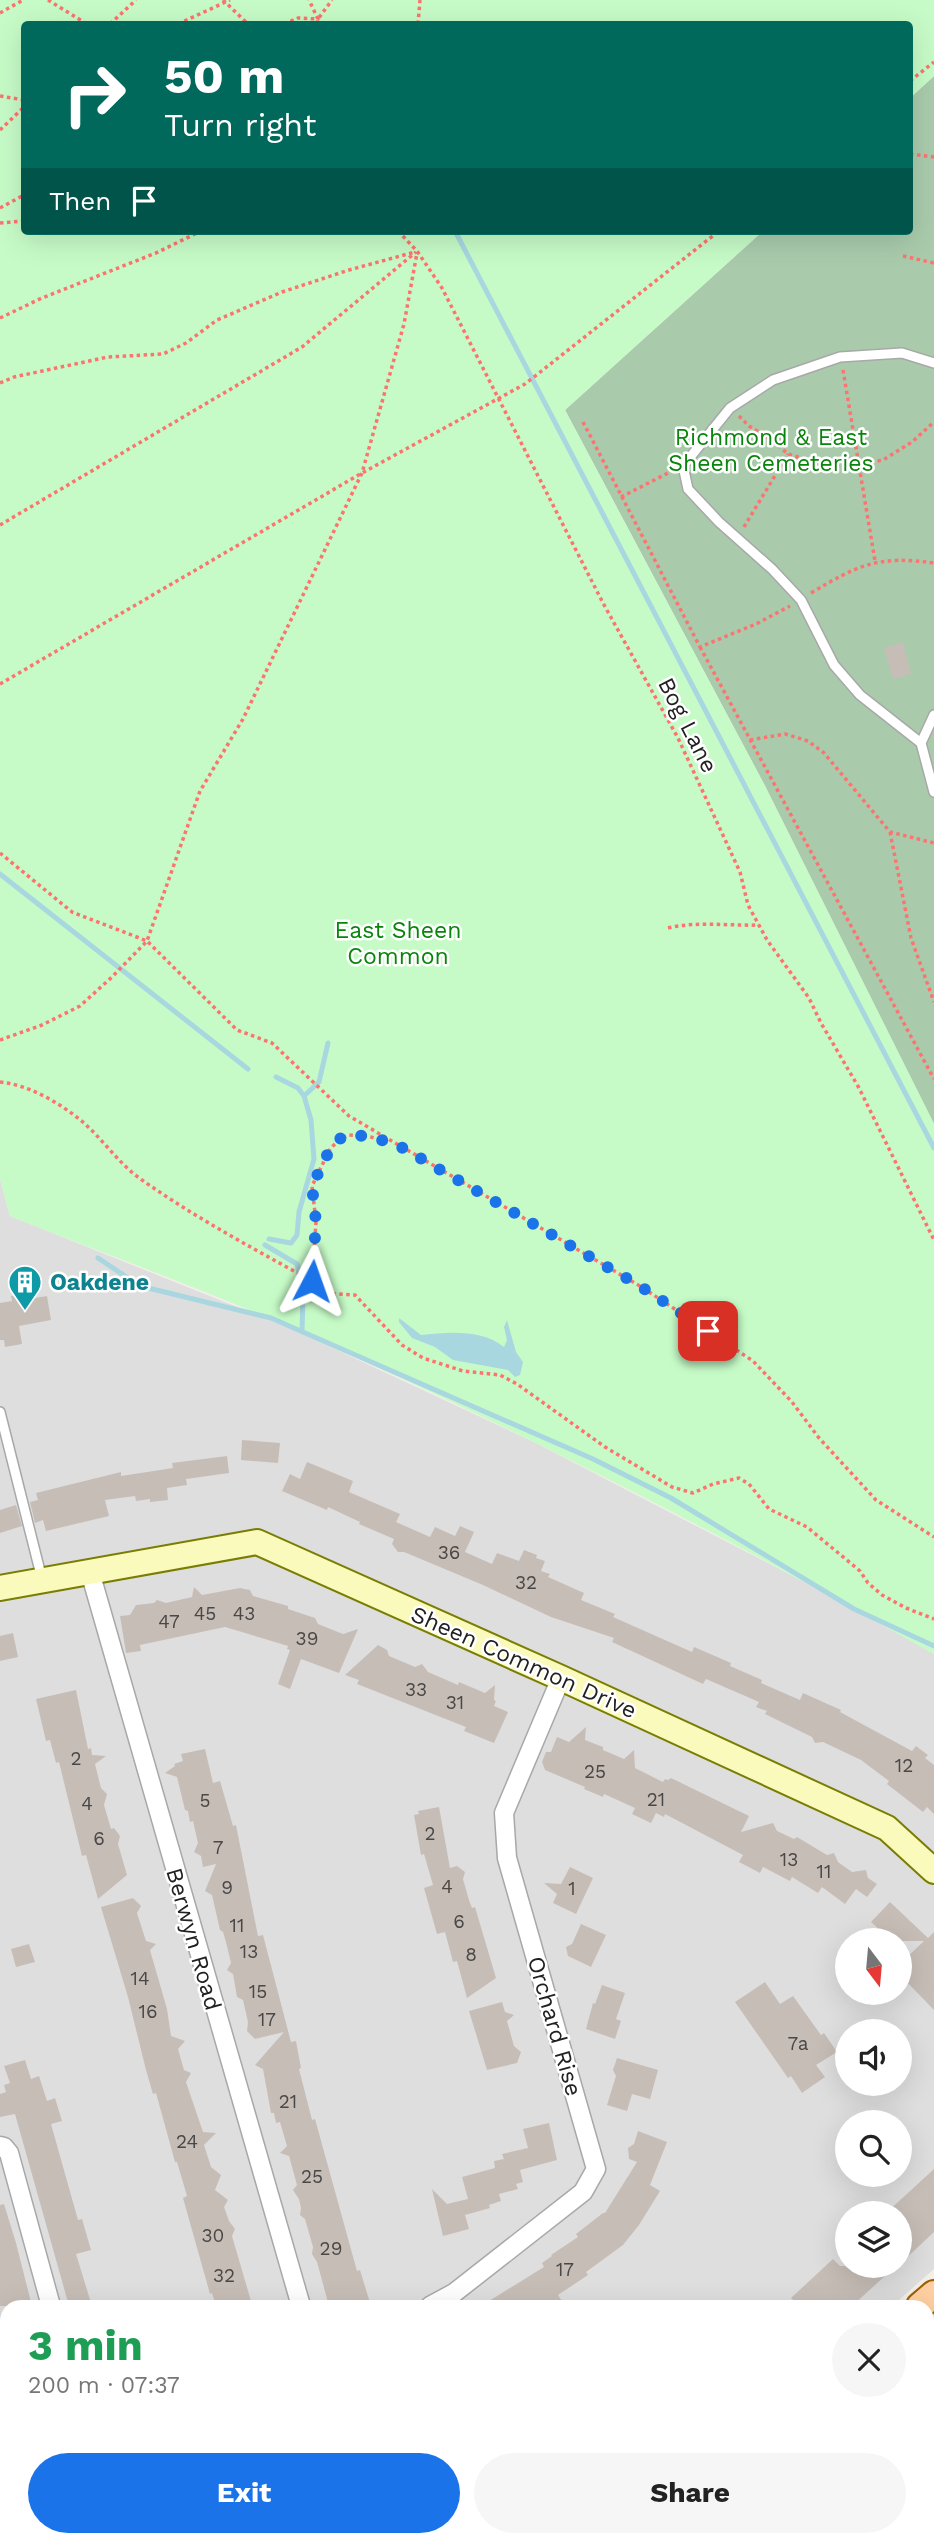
<!DOCTYPE html>
<html lang="en">
<head>
<meta charset="utf-8">
<style>
	:root { --surface:#fff; --page:#f6f6f6; --text:#222; --muted:#767676; --accent:#1a73e8 }
	body { margin:0; font-family:"Work Sans",sans-serif; background:var(--page); color:var(--text); height:100vh; display:flex; flex-direction:column; font-size:26px; white-space:nowrap }
	* { box-sizing:border-box; margin:0 }
	p { font-size:23px; color:var(--muted) }
	.icon { flex:none; width:38px; height:38px; fill:none; stroke:currentColor; stroke-width:2; stroke-linecap:round; stroke-linejoin:round }
	.map { position:relative; flex:1; overflow:hidden }
	.drawer { position:absolute; left:0px; top:2300px; width:934px; height:247px; display:flex; flex-direction:column; background:var(--surface); border-radius:21px 21px 0 0; box-shadow:0 7px 28px #0002 }
	.drawer>* { flex:none }
	.hud { position:absolute; left:21px; top:21px; width:892px; height:214px; border-radius:7px; box-shadow:0 7px 28px #0002; background:#00695c; color:#fff; overflow:hidden }
	.needle { width:46px; rotate:164deg }
	.buttons { position:absolute; left:835px; top:1928px; display:grid; gap:14px }
	.buttons a { display:grid; place-items:center; width:77px; height:77px; border-radius:50%; background:var(--surface); box-shadow:0 7px 28px #0002; font-size:35px }
	.pin { position:absolute; display:grid; place-items:center; width:60px; height:60px; color:#fff; margin:-30px; border-radius:14px; box-shadow:0 4px 10px #0006 }
	.me { position:absolute; width:77px; margin:-38px; rotate:4deg; stroke-linejoin:round; filter:drop-shadow(0 0 5px #0008) }
	.turn { display:flex; align-items:center; gap:24px; height:147px; padding:0 28px; font-size:32px }
	.turn .icon { width:91px; height:91px; stroke-width:2.5 }
	.turn b { display:block; font-size:49px; line-height:60px }
	.then { display:flex; align-items:center; height:66px; padding:0 28px; background:#0003; gap:14px; font-size:26px }
	.round { display:grid; place-items:center; flex:none; width:74px; height:74px; border-radius:37px; background:var(--page) }
	.overview { display:flex; align-items:center; justify-content:space-between; height:119px; padding:0 28px }
	h1 { font-size:42px; font-weight:700; line-height:52px; color:#1e9e55 }
	.primary-button { display:flex; gap:14px; margin-top:auto; padding:14px 28px }
	.primary-button a { flex:1; height:80px; border-radius:42px; background:var(--accent); color:#fff; font-size:28px; font-weight:700; line-height:80px; text-align:center }
	.primary-button a+a { background:var(--page); color:var(--text) }
	.map>svg:first-child { display:block }
	.residential { fill:#dfdedf; fill-rule:evenodd }
	.cemetery { fill:#a9cbac }
	.park { fill:#c6fbc7 }
	.water { fill:#a8d7e0 }
	.lines { fill:none; stroke-linecap:round; stroke-linejoin:round }
	.stream { stroke:#a8d7e0; stroke-width:5 }
	.building { fill:#c7bdb7 }
	.lane-casing { stroke:#a8a8a8; stroke-width:12 }
	.street-casing { stroke:#a8a8a8; stroke-width:21 }
	.secondary-casing { stroke:#797e03; stroke-width:28 }
	.primary-casing { stroke:#9f5f00; stroke-width:30 }
	.path { stroke:#fc736f; stroke-width:3.5; stroke-dasharray:3.5 3.5; stroke-linecap:butt }
	.lane { stroke:#fff; stroke-width:9 }
	.street { stroke:#fff; stroke-width:18 }
	.secondary { stroke:#fbfabd; stroke-width:24 }
	.primary { stroke:#fdcfa2; stroke-width:26 }
	.route { stroke:#1a73e8; stroke-width:12; stroke-dasharray:0 21.6 }
	.labels { text-anchor:middle; stroke-width:5; stroke-linejoin:round; paint-order:stroke }
	.number-label { font-size:19px; fill:#4a4846 }
	.park-label { font-size:23px; fill:#0a850c; stroke:#fff }
	.street-label { font-size:23px; fill:#212121; stroke:#fff }
	.culture-label { font-size:23px; font-weight:bold; fill:#0d838f; stroke:#fff; text-anchor:start }
</style>
</head>
<body>
<div class="map">
<svg width="934" height="2545" viewBox="0 0 934 2545">
	<rect width="100%" height="100%" fill="#f2eee8"/>
	<path class="residential" d="M0,1179L10,1216L292,1329L536,1443L843,1602L934,1654V2269L892,2306H7V2539H611L603,2545H0ZM847,1941H900V1993H847ZM847,2032H900V2084H847ZM847,2123H900V2175H847ZM847,2214H900V2266H847Z
		M934,2314V2545H672L679,2539H928V2320Z"/>
	<path class="cemetery" d="M934,76V1124L764,784L565,410L763,231H910V98Z"/>
	<path class="park" d="M0,0H934V76L910,98V24H24V231H763L565,410L764,784L934,1124V1654C726,1536 512,1427 294,1329C201,1288 104,1254 10,1216L0,1179Z"/>
	<path class="water" d="M399,1318L421,1335C448,1332 482,1329 504,1347L507,1340L504,1327L507,1320L516,1352L523,1362L520,1375L515,1377L508,1370L453,1360L435,1347L412,1338L399,1322Z"/>
	<g class="lines">
		<path class="stream" d="M455,231L934,1148
			M0,874L248,1069
			M304,1096L319,1082L328,1043
			M269,1239L291,1243L297,1235L299,1212L314,1159L311,1120L304,1096L298,1088L276,1077
			M265,1245L297,1264L303,1293L302,1332
			M98,1258L140,1286L271,1318L593,1459L671,1498L854,1609L934,1646"/>
	</g>
	<path class="building" d="M903,642L911,674L893,679L884,648Z
		M34,1293L35,1298L47,1296L51,1320L19,1326L22,1344L5,1347L4,1340H0V1303L12,1301L11,1296Z
		M242,1440L280,1443L278,1463L241,1460Z
		M227,1456L229,1473L186,1479L187,1485L167,1488L168,1500L150,1502V1499L136,1501L135,1496L105,1500L109,1516L46,1531L43,1520L35,1523L30,1502L38,1500L36,1493L121,1472V1476L173,1468L172,1463Z
		M307,1462L353,1481L349,1492L400,1514L396,1522L430,1537L435,1527L455,1536L460,1526L474,1532L465,1552L492,1564L497,1553L519,1561L524,1550L537,1555L536,1558L545,1561L541,1571L550,1574L548,1577L584,1593L581,1600L615,1614L613,1617L692,1652L694,1647L731,1663L730,1666L762,1680L761,1683L800,1700L803,1693L841,1710L840,1712L912,1751L916,1746L928,1755L925,1758L934,1765V1814L927,1807L923,1812L887,1784L889,1781L861,1760L823,1742L815,1743L812,1737L765,1714L767,1711L756,1707L759,1702L706,1679L703,1684L612,1642L614,1638L551,1617L483,1585L404,1552H398L392,1544L394,1539L359,1524L360,1522L328,1507L327,1510L282,1491L290,1474L300,1479Z
		M16,1505L22,1526L0,1533V1510Z
		M194,1587L202,1595L240,1588L250,1590L253,1596L288,1606V1609L315,1618L318,1624L343,1634L358,1629L339,1673L301,1659L290,1689L278,1684L290,1650L287,1649L288,1646L225,1627L140,1645L141,1651L126,1653L120,1616L130,1615L136,1605L154,1603L157,1600L166,1603L192,1597Z
		M13,1633L18,1657L0,1661V1636Z
		M378,1645L387,1650L389,1656L415,1667L422,1664L428,1672L458,1685L459,1682L485,1693L495,1685L494,1700L496,1701L494,1706L508,1712L494,1743L464,1731L466,1727L357,1684L359,1680L345,1675Z
		M76,1690L88,1749L91,1748L92,1755L106,1756L95,1764L101,1788L107,1794L104,1805L111,1829L114,1828L120,1836L118,1844L127,1875L98,1899L86,1855L82,1856L59,1762L56,1763L50,1740L46,1741L36,1699Z
		M586,1727L585,1740L603,1747V1750L624,1759L634,1750L635,1768L663,1782L665,1779L668,1780L671,1778L749,1816L741,1832L773,1823L777,1831L794,1839L797,1837L827,1855L834,1853L838,1862L852,1872L866,1870L868,1878L877,1884L867,1897L856,1889L845,1904L822,1887L818,1893L792,1877L790,1881L763,1867L760,1873L739,1862L743,1855L665,1814L664,1817L656,1813L651,1823L632,1814L635,1808L604,1794L603,1797L584,1789L585,1787L545,1770L542,1762L546,1752H551L557,1737L569,1742Z
		M205,1749L213,1783L220,1781L233,1826L236,1825L258,1936L263,1935L291,2042L296,2041L301,2068L299,2069L312,2120L315,2119L357,2271L360,2270L371,2306H329L317,2262L312,2254L313,2247L305,2219L300,2215L301,2208L299,2199L293,2190L297,2185L289,2156L280,2153L287,2146L280,2122L276,2123L274,2113H271L263,2069L255,2065L284,2032L255,2039L247,2031L248,2022L243,2000L237,1997L233,1974L227,1970L231,1963L226,1942L223,1932L220,1930L212,1895L205,1891L216,1864L203,1867L201,1856L194,1852L198,1843L193,1821L190,1822L188,1811L185,1810L177,1777L165,1773L175,1766L174,1764L183,1761L181,1754Z
		M439,1807L450,1868L457,1866L465,1872L463,1879L469,1900L472,1908L475,1907L496,1978L467,1998L457,1961L453,1962L445,1932L437,1934L424,1888L433,1885L424,1854L421,1855L414,1815L419,1814L418,1811Z
		M570,1867L593,1878L576,1914L553,1903L557,1894L544,1883L561,1884Z
		M133,1898L141,1906L137,1913L146,1941L156,1944L150,1950L167,2009L171,2036L185,2041L178,2049L184,2070L191,2073L186,2082L203,2132L216,2133L204,2145L211,2167L221,2175L215,2190L228,2200L224,2207L229,2221L235,2229L232,2236L251,2301L241,2303L242,2306H216L212,2293L210,2294L183,2198L187,2196L177,2162H175L156,2093L153,2094L146,2070L128,1997L101,1907Z
		M890,1902L928,1938L934,1932V2010L902,1977L909,1970L902,1962L924,1941H874L882,1932L871,1922Z
		M581,1924L606,1935L591,1967L568,1956L566,1947L572,1944Z
		M29,1944L35,1962L16,1967L11,1949Z
		M765,1982L780,2004L793,1996L821,2035L824,2033L837,2052L816,2065L825,2077L802,2093L791,2076L788,2078L735,2002Z
		M602,1985L625,1993L616,2019L621,2021L615,2039L586,2029L593,2003L595,2004Z
		M502,2002L505,2012L514,2015L507,2021L514,2046L521,2052L517,2063L487,2070L469,2011Z
		M617,2058L658,2070L650,2099L632,2094L627,2111L607,2105L616,2076L613,2070Z
		M25,2060L31,2079L39,2076L47,2101L55,2098L62,2121L51,2124L78,2220L82,2219L91,2250L76,2254L92,2306H69L15,2114L0,2117V2094L6,2092L4,2085L10,2083L4,2066Z
		M549,2123L557,2160L520,2170L523,2182L516,2184L518,2189L499,2194L501,2201L489,2205L490,2208L465,2215L469,2229L443,2236L432,2189L447,2204L468,2199L462,2177L495,2168L494,2161L504,2159L502,2154L528,2148L523,2129Z
		M638,2131L667,2142L650,2185L660,2191L639,2225L623,2245L586,2272L588,2275L558,2295L565,2306H481L544,2267L542,2263L552,2256L551,2255L578,2237L576,2234L603,2213H605L637,2162L629,2159L628,2148L634,2144Z
		M934,2169V2232L900,2264V2214H885Z
		M4,2204L16,2243L32,2306H0V2205Z
		M833,2259L840,2266H896L852,2306H799L791,2298Z"/>
	<g class="lines">
		<defs>
			<path id="lane" d="M934,363L902,353L840,357L773,380L730,408L683,466L688,489L719,522L772,569L801,600L834,665L860,695L921,743L934,792
				M921,743L934,715
				M0,1412L42,1579"/>
			<path id="street" d="M90,1572L301,2306
				M0,2146L4,2147L9,2153L51,2306
				M430,2306L454,2293L583,2192L596,2169L507,1858L504,1813L561,1678
				M79,2539L82,2545
				M387,2539L390,2545
				M670,2539L673,2545
				M900,2539L903,2545"/>
			<path id="secondary" d="M0,1588L257,1542L561,1678L887,1828L934,1871"/>
			<path id="primary" d="M920,2306L934,2294
				M642,2545L649,2539"/>
		</defs>
		<use href="#lane" class="lane-casing"/>
		<use href="#street" class="street-casing"/>
		<use href="#secondary" class="secondary-casing"/>
		<use href="#primary" class="primary-casing"/>
		<path class="path" d="M48,0L87,24
			M223,0L248,24
			M0,13L23,0
			M110,24L136,0
			M178,24L230,0
			M284,24L298,18L318,19L309,0
			M317,24L318,19L332,0
			M418,24L420,0
			M910,81L934,62
			M0,96L24,100
			M0,130L24,107
			M910,154L934,157
			M0,208L24,195
			M0,223L24,221
			M398,231L417,251L442,288L603,603L678,738L740,872L748,905L767,940L809,998L821,1023L859,1088L934,1240
			M903,256L934,263
			M0,318L42,298L156,253L201,231
			M843,370L875,561
			M0,383L14,377L108,357L163,354L186,343L217,320L282,292L349,270L415,252
			M739,416L749,426L772,440L788,454L814,462L844,467L883,460L912,442L934,422
			M583,422L700,647L756,624L790,606
			M621,497L672,471
			M0,525L302,347L416,252
			M744,527L788,454
			M811,593C858,565 878,555 934,563
			M700,647L934,1079
			M0,684L362,473L525,384L719,231
			M750,740L785,734L808,741L824,753L890,832L934,843
			M890,832L911,938L934,1002
			M0,853L72,912L147,941L237,1030L272,1043L349,1116L640,1286L753,1361L792,1402L819,1438L876,1500L934,1537
			M668,928C698,921 728,926 759,925
			M0,1040L42,1025L80,1006L112,977L147,941L200,791L243,719L362,473L404,324L417,253
			M0,1082C30,1085 62,1104 85,1124C105,1142 120,1165 142,1180C196,1218 254,1249 312,1281L325,1293L355,1295L402,1345L423,1358L463,1371L500,1375L517,1384L605,1447L672,1487L693,1493L713,1484L739,1478L749,1484L769,1509L807,1527L860,1571L868,1583L882,1595L906,1608L934,1619
			M312,1281L316,1222L312,1186L330,1149L341,1138L349,1135L367,1136L389,1142"/>
		<use href="#lane" class="lane"/>
		<use href="#street" class="street"/>
		<use href="#secondary" class="secondary"/>
		<use href="#primary" class="primary"/>
	</g>
	<g class="lines">
		<path class="route" d="M312,1281L316,1222L312,1186L330,1149L341,1138L349,1135L367,1136L396,1144L640,1286L708,1331"/>
	</g>
	<defs>
		<symbol id="building-pin" viewBox="-11 -11 22 30"><path d="M0 17L-7.5 6A9.5 9.5 0 1 1 7.5 6Z" fill="#0f9aa8" stroke="#fff"/><path d="M-4-6H4V6H1V3H-1V6H-4ZM-2.5-4.3h1.7v1.8h-1.7ZM.8-4.3h1.7v1.8H.8ZM-2.5-1h1.7V.8h-1.7ZM.8-1h1.7V.8H.8Z" fill="#fff"/></symbol>
	</defs>
	<g fill-rule="evenodd">
		<use href="#building-pin" x="6" y="1263" width="38" height="52"/>
	</g>
	<g class="labels">
		<g class="number-label">
			<text x="449" y="1559">36</text>
			<text x="526" y="1589">32</text>
			<text x="205" y="1620">45</text>
			<text x="244" y="1620">43</text>
			<text x="169" y="1628">47</text>
			<text x="307" y="1645">39</text>
			<text x="416" y="1696">33</text>
			<text x="455" y="1709">31</text>
			<text x="76" y="1765">2</text>
			<text x="904" y="1772">12</text>
			<text x="595" y="1778">25</text>
			<text x="656" y="1806">21</text>
			<text x="205" y="1807">5</text>
			<text x="87" y="1810">4</text>
			<text x="430" y="1840">2</text>
			<text x="99" y="1845">6</text>
			<text x="218" y="1854">7</text>
			<text x="789" y="1866">13</text>
			<text x="824" y="1878">11</text>
			<text x="447" y="1893">4</text>
			<text x="227" y="1894">9</text>
			<text x="572" y="1895">1</text>
			<text x="459" y="1928">6</text>
			<text x="237" y="1932">11</text>
			<text x="249" y="1958">13</text>
			<text x="471" y="1961">8</text>
			<text x="140" y="1985">14</text>
			<text x="258" y="1998">15</text>
			<text x="148" y="2018">16</text>
			<text x="267" y="2026">17</text>
			<text x="798" y="2050">7a</text>
			<text x="288" y="2108">21</text>
			<text x="187" y="2148">24</text>
			<text x="312" y="2183">25</text>
			<text x="213" y="2242">30</text>
			<text x="331" y="2255">29</text>
			<text x="565" y="2276">17</text>
			<text x="224" y="2282">32</text>
		</g>
		<g class="park-label">
			<text x="771" y="445">Richmond &amp; East<tspan x="771" dy="26">Sheen Cemeteries</tspan></text>
			<text x="398" y="938">East Sheen<tspan x="398" dy="26">Common</tspan></text>
		</g>
		<g class="street-label">
			<text transform="translate(688 725) rotate(63)" y="8">Bog Lane</text>
			<text transform="translate(524 1662) rotate(24)" y="8">Sheen Common Drive</text>
			<text transform="translate(194 1939) rotate(74)" y="8">Berwyn Road</text>
			<text transform="translate(555 2026) rotate(74)" y="8">Orchard Rise</text>
		</g>
		<g class="culture-label">
			<text x="50" y="1290">Oakdene</text>
		</g>
	</g>
</svg>
<div class="buttons">
<a><svg class="needle" viewBox="-14 -14 28 28"><path d="M0-13l5 13h-10z" fill="#e53935"/><path d="M0 13l5-13h-10z" fill="#767676"/></svg></a>
<a><svg class="icon" aria-label="sound" viewBox="0 0 24 24"><path d="M4 9h4l5-4v14l-5-4H4zM17 9q2 3 0 6"/></svg></a>
<a><svg class="icon" aria-label="search" viewBox="0 0 24 24"><circle cx="10" cy="10" r="6"/><path d="M15 15l6 6"/></svg></a>
<a><svg class="icon" aria-label="layers" viewBox="0 0 24 24"><path d="M12 4l9 5-9 5-9-5zM3 14l9 5 9-5"/></svg></a>
</div>
<div class="pin" style="left:708px;top:1331px;background:#d93025"><svg class="icon" aria-label="arrive" viewBox="0 0 24 24"><path d="M6 21V4h12l-3 4 3 4H6"/></svg></div>
<svg class="me" style="left:312px;top:1281px" viewBox="-20 -20 40 40"><path d="M0-17L14 15 0 8-14 15z" fill="#1a73e8" stroke="#fff" stroke-width="4"/></svg>
<div class="hud">
<div class="turn"><svg class="icon" aria-label="right" viewBox="0 0 24 24"><path d="M7 20v-9h11M14 6l5 5-5 5"/></svg><div><b>50 m</b>Turn right</div></div>
<div class="then">Then<svg class="icon" aria-label="arrive" viewBox="0 0 24 24"><path d="M6 21V4h12l-3 4 3 4H6"/></svg></div>
</div>
<section class="drawer">
<div class="overview"><div><h1>3 min</h1><p>200 m · 07:37</p></div><a class="round"><svg class="icon" aria-label="close" viewBox="0 0 24 24"><path d="M6 6l12 12M18 6L6 18"/></svg></a></div>
<div class="primary-button"><a>Exit</a><a>Share</a></div>
</section>
</div>
</body>
</html>
